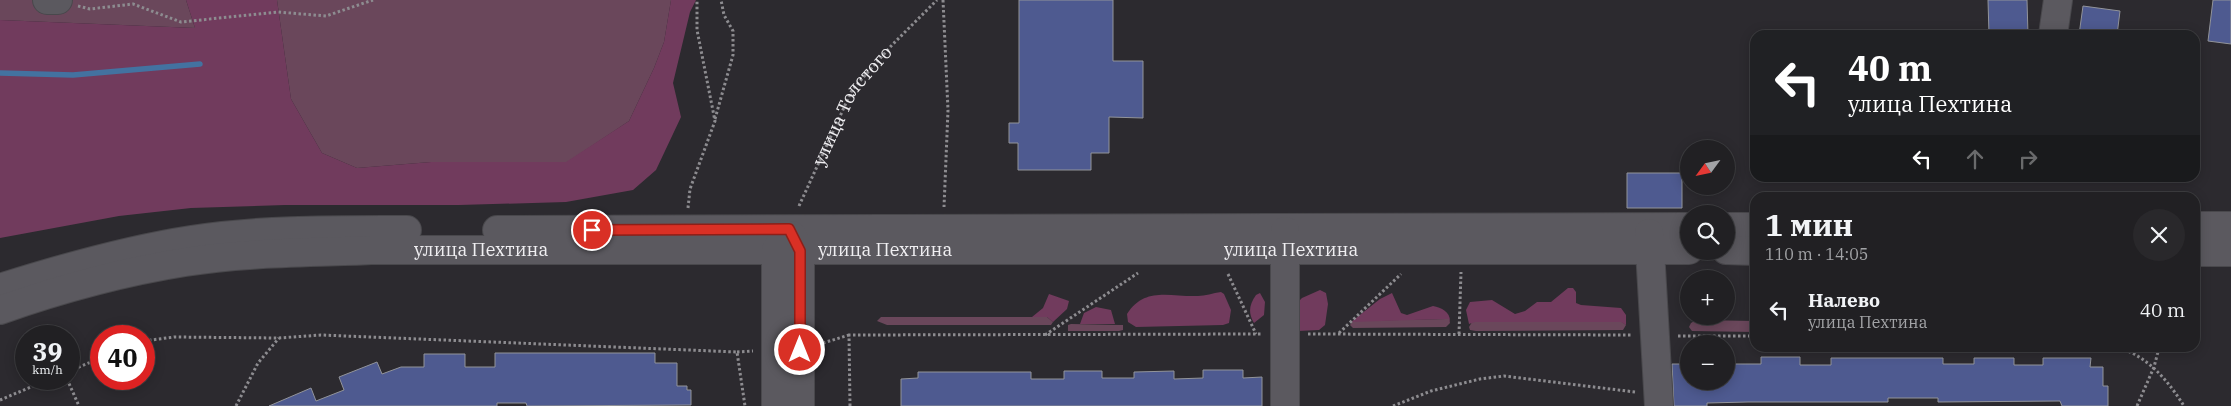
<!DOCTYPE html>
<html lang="ru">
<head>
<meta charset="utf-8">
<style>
	:root { --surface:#212023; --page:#29282b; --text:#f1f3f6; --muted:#a2a3a6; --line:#3e3e41 }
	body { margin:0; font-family:"IBM Plex Serif",serif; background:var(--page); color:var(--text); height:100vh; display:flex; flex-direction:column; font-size:19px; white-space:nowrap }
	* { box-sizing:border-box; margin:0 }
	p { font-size:16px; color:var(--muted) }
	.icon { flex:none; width:28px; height:28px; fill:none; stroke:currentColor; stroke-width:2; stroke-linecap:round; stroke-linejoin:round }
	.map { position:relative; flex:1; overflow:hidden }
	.panel { position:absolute; left:1750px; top:192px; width:450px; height:160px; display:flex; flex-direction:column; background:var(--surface); border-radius:15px; box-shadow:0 2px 12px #0003,0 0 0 1px var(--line) }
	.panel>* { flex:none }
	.hud { position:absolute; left:1750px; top:30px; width:450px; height:152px; border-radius:15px; box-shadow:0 2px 12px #0003,0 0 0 1px var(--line); background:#202124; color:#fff; overflow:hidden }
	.needle { width:32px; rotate:237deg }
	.buttons { position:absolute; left:1680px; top:140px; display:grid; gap:10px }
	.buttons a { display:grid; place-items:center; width:55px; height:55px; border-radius:50%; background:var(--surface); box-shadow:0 2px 12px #0003,0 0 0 1px var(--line); font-size:25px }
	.speed { position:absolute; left:15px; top:325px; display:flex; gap:10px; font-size:25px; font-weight:700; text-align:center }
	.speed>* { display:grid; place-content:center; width:65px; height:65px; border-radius:50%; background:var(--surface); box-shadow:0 2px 12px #0003,0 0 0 1px var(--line); line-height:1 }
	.speed small { font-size:12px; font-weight:400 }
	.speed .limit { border:8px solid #d22; background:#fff; color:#111 }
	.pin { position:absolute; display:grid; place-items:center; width:42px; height:42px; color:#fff; margin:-21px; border:2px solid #fff; border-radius:50%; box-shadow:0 1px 5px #0007 }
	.me { position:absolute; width:55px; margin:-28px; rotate:0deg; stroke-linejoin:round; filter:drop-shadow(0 0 4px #0008) }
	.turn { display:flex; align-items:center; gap:18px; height:105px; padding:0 15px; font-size:22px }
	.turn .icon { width:65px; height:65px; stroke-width:2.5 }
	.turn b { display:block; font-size:35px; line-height:42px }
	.lanes { display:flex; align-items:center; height:48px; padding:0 15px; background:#0003; justify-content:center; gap:25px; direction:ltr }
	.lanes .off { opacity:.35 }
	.round { display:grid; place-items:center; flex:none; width:52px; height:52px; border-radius:26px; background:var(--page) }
	.headline { display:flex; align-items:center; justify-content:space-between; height:85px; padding:0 15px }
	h1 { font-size:30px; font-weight:700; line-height:38px }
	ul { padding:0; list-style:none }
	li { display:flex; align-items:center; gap:15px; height:65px; padding:0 15px }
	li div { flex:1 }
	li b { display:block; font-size:19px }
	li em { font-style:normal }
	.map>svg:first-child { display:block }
	.green { fill:#6a475b }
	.forest { fill:#713b5d }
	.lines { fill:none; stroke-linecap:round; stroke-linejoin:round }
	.stream { stroke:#4372a0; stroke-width:5.5 }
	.building { fill:#4e5a90; stroke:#92949a }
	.minor-casing { stroke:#49484c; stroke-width:30 }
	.path { stroke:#8d8c90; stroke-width:3; stroke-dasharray:2.5 2.5; stroke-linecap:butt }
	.minor { stroke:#5b595f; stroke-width:28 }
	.route-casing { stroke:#8d1f18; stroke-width:12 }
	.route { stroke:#d93025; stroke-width:9 }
	.labels { text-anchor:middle; stroke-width:5; stroke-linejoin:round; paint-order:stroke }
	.street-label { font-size:18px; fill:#f0eff2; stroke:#2c2a2f }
</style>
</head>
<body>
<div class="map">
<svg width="2231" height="406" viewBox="0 0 2231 406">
	<rect width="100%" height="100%" fill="#2c2a2f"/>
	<path class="green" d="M0,0H186L195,28L0,20Z
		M277,0H671L664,42L654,68L629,121L566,163L431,162L357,168L322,153L291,99Z
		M881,317H1047L1053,322L1051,325H887L877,321Z
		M1445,319H1449L1450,323L1446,327L1353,328L1350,325L1353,321Z
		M1696,320L1755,321V332L1692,331L1689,327L1691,323Z
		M1472,322H1622L1626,325L1623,330L1476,331L1470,330L1469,327Z
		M1071,324L1120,325H1123V330L1119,331H1068V325Z"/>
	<path class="forest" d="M186,0H277L291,99L322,153L357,168L431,162H566L629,121L654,68L664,42L671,0H696L690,12L673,83L681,117L656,170L633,190L566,202L459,205H285L191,208L119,216L0,238V20L195,28Z
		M1568,288H1573L1576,292V303L1581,305L1621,308L1626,315V325L1621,322H1475L1469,324L1466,310L1470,302L1492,300L1515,314L1525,311L1537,302H1551Z
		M1320,290L1326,293L1328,304L1325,325L1319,330L1298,331L1292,308L1302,298Z
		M1221,292L1224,294L1231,310L1229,323L1223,325L1136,327L1128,322L1127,314C1145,286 1170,297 1198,296C1205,296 1213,293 1221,292Z
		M1260,293L1265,302L1264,315L1254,323C1248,313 1249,305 1256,295Z
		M1392,293L1401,313L1407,315L1433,306C1442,308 1451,312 1450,323L1449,319H1445L1351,322L1380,299Z
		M1049,294L1069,301L1067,309L1053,322L1047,317H1032L1043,308Z
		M1096,307L1111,310L1115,324H1080L1084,313Z"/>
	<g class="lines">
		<path class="stream" d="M0,73L73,75L200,64"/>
	</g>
	<path class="building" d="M1019,0H1113V61H1143V118L1109,117V153H1091V170H1018V143H1009V123H1019Z
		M1988,0H2027L2028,35H1989Z
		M2213,0H2231V44L2208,41Z
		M2083,6L2120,11L2117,35H2079Z
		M1627,173H1682V208H1627Z
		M495,353H655V363H677V386H687V390H691V405L527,406L526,403H497V406H269L311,388L316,401L344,390L339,377L377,362L382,374L401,367H424V354H465V367H495Z
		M1761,357H1800V365H1831V358H1943V364H1974V358H2014V365H2043V358H2091L2090,367H2103V386H2108V406H2062L2060,401L1938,402V398H1888V402H1748L1707,403V406H1674L1672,364H1689V381H1726V364H1761Z
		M1203,370H1243V378L1262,377V406H901V379L918,378V372H1031V379H1064V371H1102V378H1134V372L1174,371V379L1203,378Z"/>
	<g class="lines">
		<defs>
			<g id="minor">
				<path d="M47,0H58"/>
				<path d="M2053,35L2058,0"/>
				<path d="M2195,226H2231"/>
				<path d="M1726,227H1755"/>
				<path d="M497,230L1689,227"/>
				<path d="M1649,233L1659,406"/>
				<path d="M792,235L800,251V406"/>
				<path d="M1726,250L1755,251"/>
				<path d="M2195,252H2231"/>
				<path d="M0,288C63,268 126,250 191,240C262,229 336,230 407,230"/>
				<path id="s2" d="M0,310C60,289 122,272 185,262C246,252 309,253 371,250H1689"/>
				<path d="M776,406V250L785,234"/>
				<path d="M1285,406V231"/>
			</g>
		</defs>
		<use href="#minor" class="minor-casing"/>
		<g class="path">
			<path d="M943,0L948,110L944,207"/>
			<path d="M78,6L90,9L133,4L181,22L278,12L326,16L373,0"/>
			<path d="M715,119L733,55V31L724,15L721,0"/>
			<path id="s1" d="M799,206L852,90L892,45L937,0"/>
			<path d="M688,208L690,189L715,121L697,30V0"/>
			<path d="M1228,274L1256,334"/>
			<path d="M1339,333L1401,274"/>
			<path d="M1308,334L1632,335"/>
			<path d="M1459,334L1461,272"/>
			<path d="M1045,335L1138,273"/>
			<path d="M1678,336H1755"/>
			<path d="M144,341L174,337L279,338L321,335L737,352L745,406"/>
			<path d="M823,343L849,335"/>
			<path d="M2119,348C2148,356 2169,382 2184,406"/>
			<path d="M737,352L753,351"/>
			<path d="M69,371L101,358"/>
			<path d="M67,379L79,406"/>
			<path d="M0,400L50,379"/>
			<path d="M236,406L258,363L279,338"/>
			<path d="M850,406L849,335L1262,334"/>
			<path d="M1393,406L1431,391L1480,379L1504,376L1635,392"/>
			<path d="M2137,406L2154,367L2159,348"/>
		</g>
		<use href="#minor" class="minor"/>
	</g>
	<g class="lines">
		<defs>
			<path id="route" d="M592,230L789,229L800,251V350"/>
		</defs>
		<use href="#route" class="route-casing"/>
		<use href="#route" class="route"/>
	</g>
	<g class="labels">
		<g class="street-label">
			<text dy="6" stroke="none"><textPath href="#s1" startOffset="114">улица Толстого</textPath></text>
			<text dy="6" stroke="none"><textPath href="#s2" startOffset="488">улица Пехтина</textPath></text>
			<text dy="6" stroke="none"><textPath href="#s2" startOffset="1298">улица Пехтина</textPath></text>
			<text dy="6" stroke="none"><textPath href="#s2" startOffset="892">улица Пехтина</textPath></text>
		</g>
	</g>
</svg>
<div class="buttons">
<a><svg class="needle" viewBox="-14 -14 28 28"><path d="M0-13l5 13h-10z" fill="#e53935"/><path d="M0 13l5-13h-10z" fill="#a2a3a6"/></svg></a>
<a><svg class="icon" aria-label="search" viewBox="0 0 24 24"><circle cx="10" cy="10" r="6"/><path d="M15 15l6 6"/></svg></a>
<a>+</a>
<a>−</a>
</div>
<div class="speed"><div>39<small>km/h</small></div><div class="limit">40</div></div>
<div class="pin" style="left:592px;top:230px;background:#d93025"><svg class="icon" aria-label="arrive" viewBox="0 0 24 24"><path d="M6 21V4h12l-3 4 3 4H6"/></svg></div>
<svg class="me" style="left:800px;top:350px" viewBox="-20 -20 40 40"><circle r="17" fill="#d93025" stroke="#fff" stroke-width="3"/><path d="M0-11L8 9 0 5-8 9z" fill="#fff"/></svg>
<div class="hud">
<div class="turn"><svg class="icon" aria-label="left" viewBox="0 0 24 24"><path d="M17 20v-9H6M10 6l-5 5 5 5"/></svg><div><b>40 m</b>улица Пехтина</div></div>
<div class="lanes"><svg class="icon" aria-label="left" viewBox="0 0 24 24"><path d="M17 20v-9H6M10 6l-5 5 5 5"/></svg><svg class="icon off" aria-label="ahead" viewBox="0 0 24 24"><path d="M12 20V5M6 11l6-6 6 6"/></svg><svg class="icon off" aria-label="right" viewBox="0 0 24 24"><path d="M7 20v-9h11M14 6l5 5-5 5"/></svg></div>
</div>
<section class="panel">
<div class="headline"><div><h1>1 мин</h1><p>110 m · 14:05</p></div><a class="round"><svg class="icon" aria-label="close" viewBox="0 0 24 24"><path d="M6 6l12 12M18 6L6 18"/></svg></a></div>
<ul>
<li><svg class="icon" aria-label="left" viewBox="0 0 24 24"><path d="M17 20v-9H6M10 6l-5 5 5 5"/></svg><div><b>Налево</b><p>улица Пехтина</p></div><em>40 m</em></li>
</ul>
</section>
</div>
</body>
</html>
